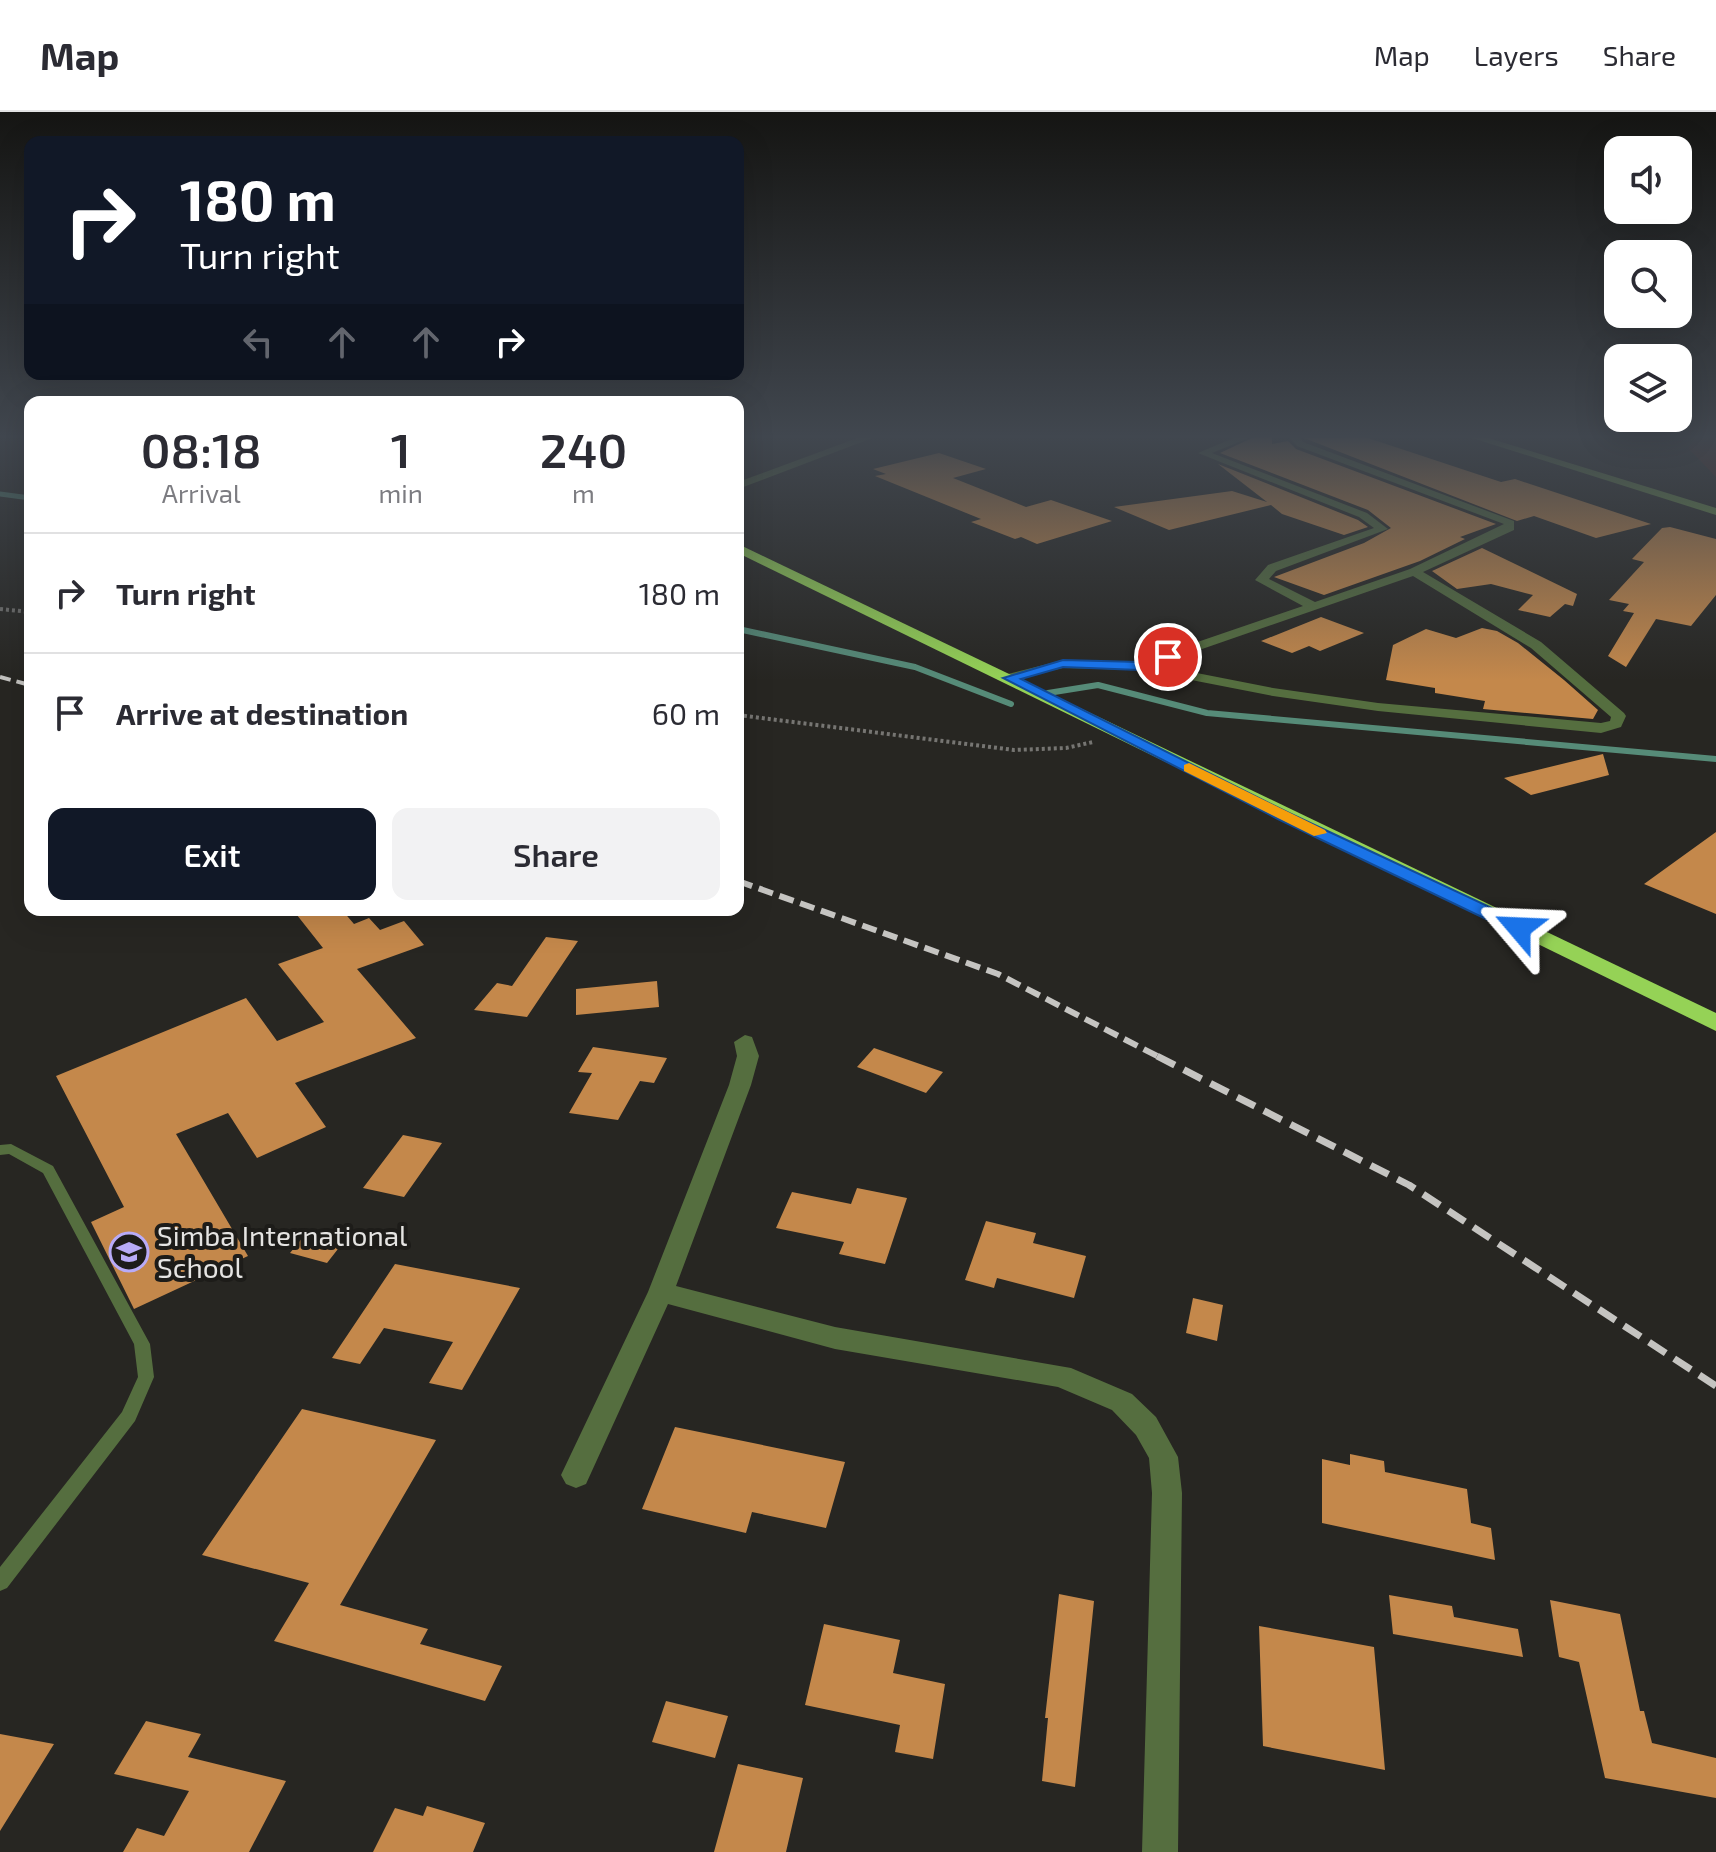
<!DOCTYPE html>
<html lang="en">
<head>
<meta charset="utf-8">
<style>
	:root { --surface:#fff; --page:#f2f2f3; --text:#2b2b33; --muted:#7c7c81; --line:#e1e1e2; --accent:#111827 }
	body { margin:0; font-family:"Exo 2",sans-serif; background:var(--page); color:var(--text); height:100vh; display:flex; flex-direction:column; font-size:30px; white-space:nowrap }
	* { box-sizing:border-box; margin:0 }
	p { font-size:26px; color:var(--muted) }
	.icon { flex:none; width:44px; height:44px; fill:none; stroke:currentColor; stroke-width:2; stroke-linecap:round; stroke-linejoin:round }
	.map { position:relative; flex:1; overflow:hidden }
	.panel { position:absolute; left:24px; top:284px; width:720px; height:520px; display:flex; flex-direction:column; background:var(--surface); border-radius:16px; box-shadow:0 8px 32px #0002 }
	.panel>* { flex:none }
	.hud { position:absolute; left:24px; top:24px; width:720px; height:244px; border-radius:16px; box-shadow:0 8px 32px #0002; background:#111827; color:#fff; overflow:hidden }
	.tools { position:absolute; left:1604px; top:24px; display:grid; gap:16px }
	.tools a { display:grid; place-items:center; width:88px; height:88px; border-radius:16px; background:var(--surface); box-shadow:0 8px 32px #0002; font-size:40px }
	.pin { position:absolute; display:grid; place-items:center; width:68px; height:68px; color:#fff; margin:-34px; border:4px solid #fff; border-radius:50%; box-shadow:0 2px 8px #0007 }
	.me { position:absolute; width:88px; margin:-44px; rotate:296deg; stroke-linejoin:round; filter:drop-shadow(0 0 6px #0008) }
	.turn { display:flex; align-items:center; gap:28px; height:168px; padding:0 24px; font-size:36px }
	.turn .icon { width:104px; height:104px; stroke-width:2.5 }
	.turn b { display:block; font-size:56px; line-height:68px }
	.lanes { display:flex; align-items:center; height:76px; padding:0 24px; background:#0003; justify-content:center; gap:40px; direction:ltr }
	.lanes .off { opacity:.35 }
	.eta { display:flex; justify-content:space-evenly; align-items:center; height:136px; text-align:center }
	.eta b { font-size:48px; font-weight:600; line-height:56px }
	.button { display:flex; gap:16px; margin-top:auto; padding:16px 24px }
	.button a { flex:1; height:92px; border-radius:16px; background:var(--accent); color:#fff; font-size:32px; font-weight:600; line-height:92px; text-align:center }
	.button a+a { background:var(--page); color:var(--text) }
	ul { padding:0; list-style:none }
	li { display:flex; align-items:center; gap:24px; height:120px; padding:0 24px; border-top:2px solid var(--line) }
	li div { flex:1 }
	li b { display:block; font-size:30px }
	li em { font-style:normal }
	header { display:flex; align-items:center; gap:48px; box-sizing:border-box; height:112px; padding:0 40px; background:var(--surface); border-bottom:2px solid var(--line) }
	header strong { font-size:38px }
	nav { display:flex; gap:44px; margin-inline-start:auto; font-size:28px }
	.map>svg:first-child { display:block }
	.green { fill:#4e221b }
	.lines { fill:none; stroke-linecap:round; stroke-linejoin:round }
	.stream-far1 { stroke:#568b78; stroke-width:5 }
	.stream { stroke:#568b78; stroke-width:6 }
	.building { fill:#c4884b }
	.path { stroke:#767572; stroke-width:4; stroke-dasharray:3 3; stroke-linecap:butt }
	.lane { fill:#556e3f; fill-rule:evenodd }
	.street { fill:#556e3f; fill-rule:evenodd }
	.secondary { fill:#6f964a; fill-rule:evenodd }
	.highway { fill:#95d256; fill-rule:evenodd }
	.rail-far2 { stroke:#c5c4c1; stroke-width:4; stroke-dasharray:11 6; stroke-linecap:butt }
	.rail-far1 { stroke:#c5c4c1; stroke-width:6; stroke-dasharray:15 7; stroke-linecap:butt }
	.rail { stroke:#c5c4c1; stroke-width:7; stroke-dasharray:20 10; stroke-linecap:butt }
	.route { fill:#1a73e8; stroke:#114b97; stroke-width:2 }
	.slow { fill:#f59e0b }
	.labels { text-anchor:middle; stroke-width:8; stroke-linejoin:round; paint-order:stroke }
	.near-poi-label { font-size:28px; fill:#e5e4e2; stroke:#1d1c19; text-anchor:start }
</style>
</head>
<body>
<header>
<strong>Map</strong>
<nav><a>Map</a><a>Layers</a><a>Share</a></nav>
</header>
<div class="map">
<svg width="1716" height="1740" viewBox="0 0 1716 1740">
	<rect width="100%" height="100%" fill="#272622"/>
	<path class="green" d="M1696,325H1716V365L1688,336Z"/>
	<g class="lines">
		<path class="stream-far1" d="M0,382L30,386"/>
		<path class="stream" d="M738,517L915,555L1011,592
			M1048,581L1098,573L1207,601L1716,647"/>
	</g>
	<path class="building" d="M1254,325H1272V332L1288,329L1296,337L1496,412L1460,425L1465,427L1420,449L1324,483L1274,465L1364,431L1391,416L1368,398L1220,341Z
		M1365,325L1501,370L1515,367L1651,412L1596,426L1534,404L1517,409L1304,326Z
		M939,341L986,357L953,366L1026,395L1051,388L1112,409L1037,432L1021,425L1015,427L971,410L981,407L875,364L886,362L873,357Z
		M1218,352L1358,408L1368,415L1344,423L1282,402L1271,393L1169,418L1114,395L1232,379L1267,390Z
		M1670,415L1716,427V483L1691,514L1656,507L1626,555L1608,544L1634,501L1623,499L1629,492L1609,488L1644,450L1632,447L1662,416Z
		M1482,436L1577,482L1573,494L1565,492L1550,505L1518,498L1533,483L1491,472L1457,477L1432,459Z
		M1321,505L1364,521L1320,539L1309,534L1292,541L1261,529Z
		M1482,516L1497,519L1518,531L1564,568L1598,598L1593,607L1483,597L1485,589L1435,581V576L1386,568L1393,533L1426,517L1456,526Z
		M1603,642L1609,663L1531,683L1504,666Z
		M1716,720V802L1644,772Z
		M293,798H342L354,812L369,806L380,818L404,809L424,833L357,857L416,926L295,971L326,1015L257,1046L228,1001L176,1022L248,1144L134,1197L91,1110L124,1095L56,964L246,886L277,929L324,910L278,852L323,836Z
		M546,825L578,829L527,905L474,898L497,871L512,874Z
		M657,869L659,895L576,903V877Z
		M593,935L667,946L654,971L640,969L618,1008L569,1001L592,961L578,960Z
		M874,936L943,960L926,981L857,955Z
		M403,1023L442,1031L404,1085L363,1076Z
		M857,1076L907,1086L885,1152L839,1142L844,1130L776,1116L792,1080L851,1092Z
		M986,1109L1036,1121L1033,1131L1086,1144L1074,1186L997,1166L994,1176L965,1168Z
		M308,1119L345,1128L327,1151L290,1141Z
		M395,1152L520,1176L462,1278L429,1271L453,1230L384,1216L360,1252L332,1246Z
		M1193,1186L1223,1193L1217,1229L1186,1221Z
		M302,1297L436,1328L340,1493L428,1517L420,1532L502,1554L485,1589L274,1529L309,1471L202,1443Z
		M675,1315L845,1350L826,1416L752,1400L746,1421L642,1397Z
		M1350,1342L1384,1349L1385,1360L1467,1377L1471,1411L1491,1416L1495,1448L1322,1411V1347L1350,1353Z
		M1059,1482L1094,1489L1075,1675L1042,1669L1048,1606H1045Z
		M1389,1483L1452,1494L1454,1505L1518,1517L1523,1545L1393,1522Z
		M1550,1488L1620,1502L1640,1599H1644L1652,1631L1716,1646V1686L1605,1666L1579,1550L1559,1545Z
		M824,1512L900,1528L893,1561L945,1572L933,1647L895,1640L900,1613L805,1593Z
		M1259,1514L1374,1535L1385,1658L1263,1634Z
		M666,1589L728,1604L715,1646L652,1630Z
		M146,1609L201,1622L188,1645L286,1669L249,1740H123L137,1716L164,1724L189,1679L114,1662Z
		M0,1622L54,1632L0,1719Z
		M738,1652L803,1666L786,1740H714Z
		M427,1694L485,1711L473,1740H373L395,1696L423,1704Z"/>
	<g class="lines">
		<path class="path" d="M0,497L30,500
			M738,603L1014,638L1066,636L1093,630"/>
		<path class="lane" d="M11,1032L53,1054L150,1232L154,1265L135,1309L7,1476L0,1479V1455L122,1300L138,1265L134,1232L43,1061L9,1042L0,1043V1033Z"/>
		<path class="street" d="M860,325H875L738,377V370Z
			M1236,325H1251L1212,341L1367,401L1388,417L1276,459L1269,467L1315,490L1410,457L1504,412L1297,334L1289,325H1299L1303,330L1514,409V418L1423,460L1541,530L1624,601L1626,604L1621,615L1601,621L1378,599L1273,584L1140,558L1063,556L1004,569V563L1063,548L1139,550L1303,494L1255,468L1268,453L1374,416L1359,405L1198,341ZM1413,464L1531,536L1611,605L1610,609L1601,611L1378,591L1273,576L1156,553Z
			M745,923L752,925L759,944L751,973L676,1174L835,1215L1071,1256L1132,1282L1156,1305L1178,1345L1182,1381L1178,1740H1142L1152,1381L1149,1346L1136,1323L1112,1298L1058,1275L835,1237L668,1192L586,1372L576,1376L566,1372L561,1363L648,1180L729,973L737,944L734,930Z"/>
		<path class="secondary" d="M1469,325H1485L1716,396V403Z"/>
		<path class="highway" d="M738,432L1716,901V919L738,441Z"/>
		<path class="rail-far2" d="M0,565L30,573"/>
		<path class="rail-far1" d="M738,769L998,862L1161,946"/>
		<path class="rail" d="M1157,944L1409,1073L1716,1274"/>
	</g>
	<linearGradient id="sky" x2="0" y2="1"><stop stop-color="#151513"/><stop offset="0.57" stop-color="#41474f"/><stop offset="1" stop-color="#41474f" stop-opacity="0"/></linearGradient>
	<rect width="1716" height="569" fill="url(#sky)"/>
	<path class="route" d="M1168,541L1174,545L1173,547L1140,558L1063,555L1021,567L1289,701L1526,812V820H1513L1278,707L1003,566L1063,548L1139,550Z"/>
	<path class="slow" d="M1189,651L1325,718L1327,721L1314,724L1184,659V653Z"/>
	<defs>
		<symbol id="school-ring" viewBox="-11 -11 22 22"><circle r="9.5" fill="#1d1c19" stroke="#b8abf7" stroke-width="1.5"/><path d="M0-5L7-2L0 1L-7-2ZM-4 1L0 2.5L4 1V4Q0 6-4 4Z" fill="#b8abf7"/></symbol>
	</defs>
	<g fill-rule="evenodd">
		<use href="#school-ring" x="107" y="1118" width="44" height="44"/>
	</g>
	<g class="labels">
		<g class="near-poi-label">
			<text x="157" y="1134">Simba International<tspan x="157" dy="32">School</tspan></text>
		</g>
	</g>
</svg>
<div class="tools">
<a><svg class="icon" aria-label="sound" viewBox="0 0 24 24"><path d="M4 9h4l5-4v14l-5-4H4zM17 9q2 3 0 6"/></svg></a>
<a><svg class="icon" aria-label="search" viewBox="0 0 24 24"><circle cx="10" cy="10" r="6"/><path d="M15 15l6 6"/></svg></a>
<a><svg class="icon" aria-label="layers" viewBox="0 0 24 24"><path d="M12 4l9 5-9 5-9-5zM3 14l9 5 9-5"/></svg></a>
</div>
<div class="pin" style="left:1168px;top:545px;background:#d93025"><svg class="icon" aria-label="arrive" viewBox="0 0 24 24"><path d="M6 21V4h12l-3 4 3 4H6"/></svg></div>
<svg class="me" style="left:1519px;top:816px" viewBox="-20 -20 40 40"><path d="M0-17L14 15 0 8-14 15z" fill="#1a73e8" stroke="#fff" stroke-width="4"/></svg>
<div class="hud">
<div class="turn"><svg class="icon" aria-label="right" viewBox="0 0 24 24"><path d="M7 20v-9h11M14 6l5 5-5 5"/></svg><div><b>180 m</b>Turn right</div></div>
<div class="lanes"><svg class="icon off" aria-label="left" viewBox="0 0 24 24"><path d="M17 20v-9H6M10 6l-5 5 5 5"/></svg><svg class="icon off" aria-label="ahead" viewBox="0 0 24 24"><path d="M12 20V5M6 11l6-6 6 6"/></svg><svg class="icon off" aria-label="ahead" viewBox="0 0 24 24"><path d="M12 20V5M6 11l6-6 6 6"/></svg><svg class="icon" aria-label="right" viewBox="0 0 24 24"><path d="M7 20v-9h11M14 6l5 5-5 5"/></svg></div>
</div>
<section class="panel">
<div class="eta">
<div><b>08:18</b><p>Arrival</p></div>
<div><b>1</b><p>min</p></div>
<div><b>240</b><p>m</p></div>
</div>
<ul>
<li><svg class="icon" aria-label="right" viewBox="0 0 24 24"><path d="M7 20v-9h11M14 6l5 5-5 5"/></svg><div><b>Turn right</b></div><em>180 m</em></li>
<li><svg class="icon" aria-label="arrive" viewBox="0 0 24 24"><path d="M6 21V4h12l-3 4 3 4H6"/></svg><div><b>Arrive at destination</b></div><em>60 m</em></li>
</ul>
<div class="button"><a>Exit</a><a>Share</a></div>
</section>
</div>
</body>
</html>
